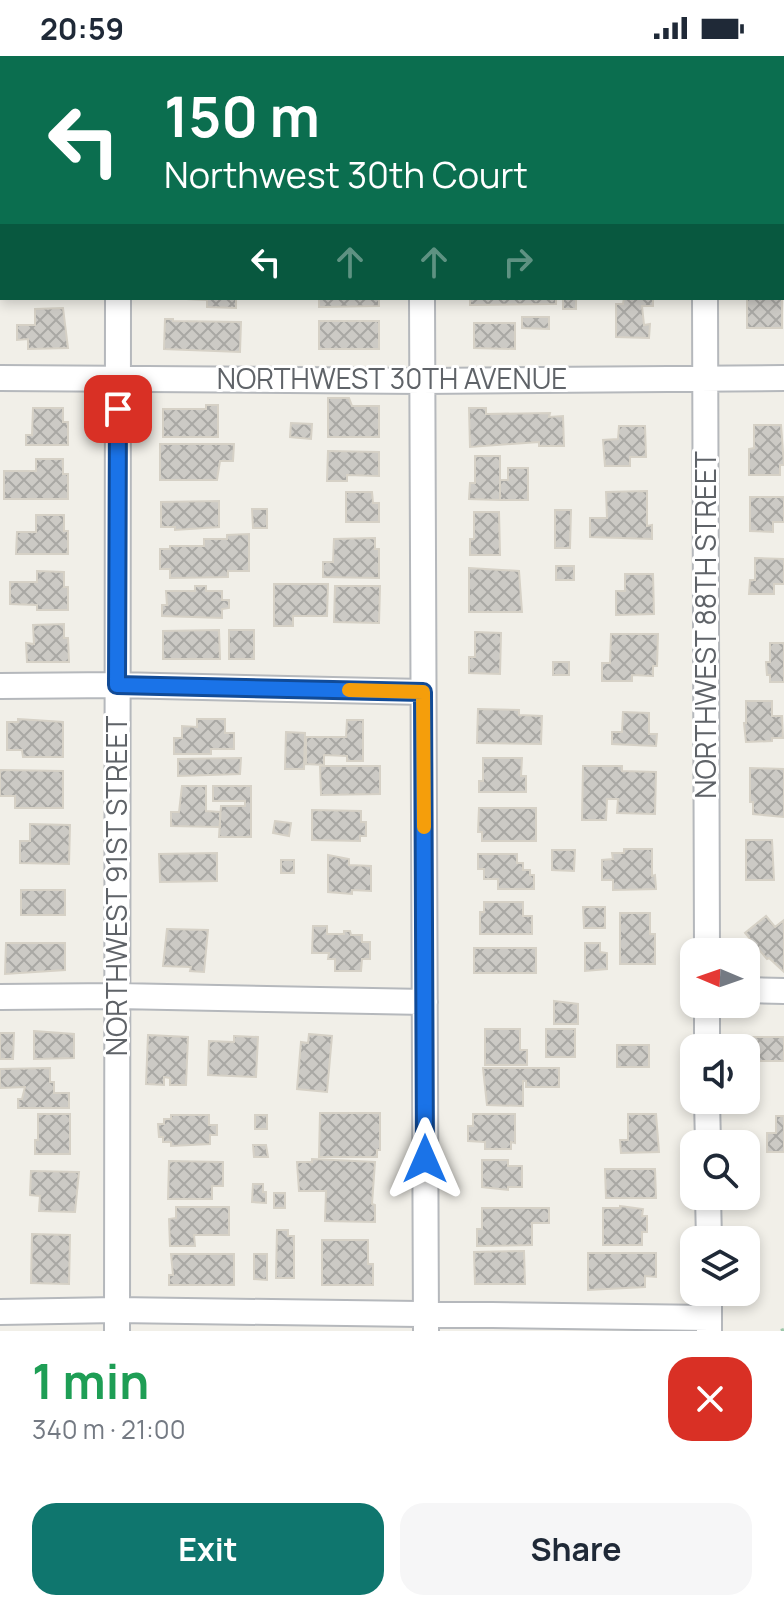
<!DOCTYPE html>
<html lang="en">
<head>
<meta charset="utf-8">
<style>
	:root { --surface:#fff; --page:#f6f6f7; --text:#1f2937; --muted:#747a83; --accent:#0f766e }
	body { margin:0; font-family:Manrope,sans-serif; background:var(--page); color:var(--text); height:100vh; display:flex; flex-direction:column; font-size:30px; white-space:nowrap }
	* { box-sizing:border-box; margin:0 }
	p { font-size:26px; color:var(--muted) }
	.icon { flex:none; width:44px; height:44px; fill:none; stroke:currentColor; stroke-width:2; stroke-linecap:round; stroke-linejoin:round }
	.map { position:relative; height:1275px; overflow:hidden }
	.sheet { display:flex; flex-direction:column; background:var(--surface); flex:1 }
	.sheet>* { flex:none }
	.banner { position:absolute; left:0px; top:0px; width:784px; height:244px; box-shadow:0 4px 12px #0003; background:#0b6e4f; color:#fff; overflow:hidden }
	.needle { width:52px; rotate:272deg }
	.fabs { position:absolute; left:680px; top:882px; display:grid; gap:16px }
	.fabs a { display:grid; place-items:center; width:80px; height:80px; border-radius:16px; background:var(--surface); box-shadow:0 4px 12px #0003; font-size:40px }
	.pin { position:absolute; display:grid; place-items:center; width:68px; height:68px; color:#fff; margin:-34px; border-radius:16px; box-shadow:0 4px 12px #0006 }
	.me { position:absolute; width:88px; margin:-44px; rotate:0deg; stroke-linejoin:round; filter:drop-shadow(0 0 6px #0008) }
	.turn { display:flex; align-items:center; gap:28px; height:168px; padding:0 32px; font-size:36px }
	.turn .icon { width:104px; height:104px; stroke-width:2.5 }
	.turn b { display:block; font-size:56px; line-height:68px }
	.lanes { display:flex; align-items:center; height:76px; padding:0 32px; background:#0003; justify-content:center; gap:40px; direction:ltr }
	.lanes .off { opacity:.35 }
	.round { display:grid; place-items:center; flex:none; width:84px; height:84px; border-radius:24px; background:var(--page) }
	.headline { display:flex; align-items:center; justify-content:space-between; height:136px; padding:0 32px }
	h1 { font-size:48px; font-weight:700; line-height:60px; color:#1e9e55 }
	.button { display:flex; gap:16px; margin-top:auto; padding:16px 32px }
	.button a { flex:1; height:92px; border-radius:24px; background:var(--accent); color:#fff; font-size:32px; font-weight:700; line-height:92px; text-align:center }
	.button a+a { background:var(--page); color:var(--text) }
	.status { display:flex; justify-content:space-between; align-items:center; height:56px; padding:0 40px; background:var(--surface); direction:ltr }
	.status svg { height:22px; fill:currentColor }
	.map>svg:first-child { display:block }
	.building { fill:url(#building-cross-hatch); stroke:#d6d1c6; stroke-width:2 }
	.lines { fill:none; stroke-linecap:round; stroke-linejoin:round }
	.minor-casing { stroke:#b5b8bc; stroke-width:28 }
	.path { stroke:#9cc7a9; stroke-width:4; stroke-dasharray:8 4; stroke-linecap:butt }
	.minor { stroke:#fff; stroke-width:24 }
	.route-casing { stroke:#114b97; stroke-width:20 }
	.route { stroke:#1a73e8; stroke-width:14 }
	.slow { stroke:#f59e0b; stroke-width:14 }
	.labels { text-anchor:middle; stroke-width:6; stroke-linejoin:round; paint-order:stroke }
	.street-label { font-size:28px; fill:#5f6368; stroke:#fff }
</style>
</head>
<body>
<div class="status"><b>20:59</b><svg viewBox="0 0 49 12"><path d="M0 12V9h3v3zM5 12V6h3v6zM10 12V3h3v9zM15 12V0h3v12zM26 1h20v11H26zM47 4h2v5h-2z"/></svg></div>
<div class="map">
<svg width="784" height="1275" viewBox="0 0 784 1275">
	<defs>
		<pattern id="building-cross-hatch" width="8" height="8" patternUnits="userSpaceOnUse" patternTransform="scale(2)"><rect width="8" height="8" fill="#cccac5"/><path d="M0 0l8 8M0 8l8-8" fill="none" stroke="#a9a8a4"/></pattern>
	</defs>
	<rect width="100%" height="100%" fill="#f1efe8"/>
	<path class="building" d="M782,85H784V135H782Z
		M165,242H236V252L207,251V244Z
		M319,242H379V250L319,251Z
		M470,242H556V248L470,249Z
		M563,242H576V253H563Z
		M624,242H653V250H642L644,269L650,268L649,282L616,281V248H623Z
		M747,242H782V272H747Z
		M63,252L68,292L28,293V283L17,284V269H35V253Z
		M522,261H549V273L522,272Z
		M165,263H173V265L241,266L240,296L164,293Z
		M319,265H379V293H319Z
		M474,267H515V293L474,292Z
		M328,342H349L352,350H379V381H328Z
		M206,349H218V381H163V353H206Z
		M33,352H63V366H68V389H26V379H32Z
		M469,352H486V358L550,357L549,361L563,360L564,390H539V386L470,391Z
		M291,367L312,368L311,383L290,381Z
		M754,369H781L784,409H780V419H749V393L754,392Z
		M619,370H645L646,401H630V410H605L603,384L618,383Z
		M160,388H234L233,405H220L217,424H160Z
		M328,395L379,396V420L347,419V425H327Z
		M475,400H500V444L469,443L470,427H475Z
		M36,403H63V418H68V443H4V415H36Z
		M508,412H528V444H500V424H508Z
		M647,435V470L652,469V483L590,481V462H607L606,436Z
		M346,436H372L373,447H379V466H346Z
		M750,441H784V466H773V476L750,475Z
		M219,445V471L175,474V471H161V446Z
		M252,453H267V472H253Z
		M555,454H571L570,492H555Z
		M474,456H499L500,499H470V483H474Z
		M36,459H64V475H68V498H16L17,476H36Z
		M249,478V515H228V521L170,522V513H160V493H170V490H204V483H227V479Z
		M375,482V493H379V522L323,521V506H333L334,483Z
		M755,502L784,503V528H774V538H749L750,524H755Z
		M556,510H574V524H556Z
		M469,512L519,515L522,556H469Z
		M37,515L64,516V531H68V554H37V549L10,548V526H37Z
		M625,518H653L654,558L616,559V535H625Z
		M274,528H328L327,560H293V570H274Z
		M195,530H206V535H222V544H229V552L222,553V562L162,560V549H167L166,535H195Z
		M335,530H380L379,567L334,566Z
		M64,568V582H68L69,606H27L26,587L34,588L33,569Z
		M219,574L220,603H163V575Z
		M229,574H254V603H229Z
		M475,576L501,577L500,618L469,617V601H475Z
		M611,578H658L657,610H653V620L632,619V625H602V607H610Z
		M770,587H784V626H770V619H767L766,606H770Z
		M553,606H569V619H553Z
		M746,645H772V660H782L783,682H772V685L746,686L744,667H746Z
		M478,653L519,654V659L542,660L541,688L477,687Z
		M623,656L649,657V678H657L656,690L612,688V676H622Z
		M18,663L63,666V701H23L22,694H7V666H18Z
		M197,663H225V677H234V693H211V698H174V682H182V670L197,671Z
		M347,664H363V705H347V700L324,699V709L306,708V681H346Z
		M286,676L305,677L304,713H285Z
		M241,702L240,718L178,720V703Z
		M483,702H522L521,720H526V736H479V725H483Z
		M320,710H380V738L321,739Z
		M583,710H622V715L656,716L655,758L617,757L618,743H607L606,764H582Z
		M750,712L784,713V761L753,758V746H750Z
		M0,714L63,715V752H15V740H0Z
		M182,730H206V755L220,756V771L171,770V756H179Z
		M213,730H251V781H219L221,750H245V745H213Z
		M479,752H536V785H482V776H478Z
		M312,754L361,755V766H366V780H360V785L312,784Z
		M275,765L291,767L289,780L273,777Z
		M30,768L70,769L69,808L20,807V785H30Z
		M746,784H772L774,824H746Z
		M624,793H652V820L655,819L656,833L613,834V824H602V804L613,803L612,797H624Z
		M552,794H575L574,815L552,814Z
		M217,797V825L160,826L159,798Z
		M478,798H517V807H523V814H530V819H534V833H498V823H484V813H478Z
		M328,799L349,803V809L371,810V835L352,834V838L328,836Z
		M281,804H294V817H281Z
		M21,834H65V859H21Z
		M484,846H523V860H532V878H480V856H484Z
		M583,851H605V872H584Z
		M620,857H650V878H655V908H620Z
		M766,860L775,871L784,864V916L769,902L767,903L745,877Z
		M313,870H327V878H344V875H350L351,879H362V886H370V903H362L361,915H335V903H328L329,897H312Z
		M167,873L208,874L204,916L190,915L191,911L163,910Z
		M6,887H65V914L5,918Z
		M585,887H600V896L607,897V913L585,915Z
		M474,892H536V917H474Z
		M554,945L578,948V968H554Z
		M485,973H520V994H527V1009H485Z
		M546,973H575V1001H546Z
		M34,975L74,978V1002L34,1003Z
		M0,977H14L13,1003H0Z
		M309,978L332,980L327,1036L297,1033L301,986L308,987Z
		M148,979L188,981L186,1029H170V1022L164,1021V1029L146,1028Z
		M234,980L258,981L256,1021L208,1019L209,985L234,986Z
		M745,981H784V1005H747Z
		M617,989H649V1011H617Z
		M50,1012V1026H54V1037H69V1052H18V1043H22L25,1031L0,1032V1013Z
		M483,1012H559V1031H526V1025H523V1050L487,1049Z
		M320,1057H380V1094H377V1101H319Z
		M38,1058H70V1098H35V1084H38Z
		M473,1058H515V1087L511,1086V1093H485V1086L468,1085V1070H473Z
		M628,1058H656L659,1096L621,1097L620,1084H628Z
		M171,1059H209V1069H217V1079H210V1088L171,1090V1086H163V1081H159L158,1068H164V1063H171Z
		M255,1059H267V1073H255Z
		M776,1060H784V1096H767V1077H776Z
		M253,1089H266L268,1101H254Z
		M312,1103L375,1106L372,1148L375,1149V1166L325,1165L326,1135H299L297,1106H312Z
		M482,1104H508V1110H522V1131H508V1134L482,1131Z
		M169,1105L223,1106V1130H212V1143H168Z
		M605,1113H655L656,1142H606Z
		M31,1115L79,1116L75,1156L39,1155L40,1140L30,1139Z
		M253,1128H263V1136H266V1147L252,1146Z
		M274,1137H285V1152H274Z
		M620,1150L643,1153L642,1160H647V1176H642V1189H603V1152H620Z
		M176,1151H229V1179H194L195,1190H170L169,1163L176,1162Z
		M482,1152H549V1167H532V1189L477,1190V1173H482Z
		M277,1174H288V1180H294V1222H276Z
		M32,1178L70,1179L69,1228L31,1227Z
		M322,1184H368V1208H373V1229H322Z
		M524,1195L525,1228H475L474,1196Z
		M588,1197H656V1221L645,1220V1231L588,1234Z
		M171,1198H234V1229H169V1219H173Z
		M254,1198H267V1224L254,1223Z"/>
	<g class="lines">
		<defs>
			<path id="minor" d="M421,0V2
				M703,0V2
				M118,2V0
				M0,13H2
				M422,242L426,1275
				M705,242L707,896
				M0,322L422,325L784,322
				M0,630L117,629L423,636
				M746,934L784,935
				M0,941L117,940L425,946
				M707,948V992
				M707,1044L708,1088
				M708,1140L709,1184
				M0,1256L117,1254L709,1262
				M117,1275L118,242
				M709,1275V1236"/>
		</defs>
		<use href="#minor" class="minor-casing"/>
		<path class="path" d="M781,1275L784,1274"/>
		<use href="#minor" class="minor"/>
	</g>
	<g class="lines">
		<defs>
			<path id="route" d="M118,353L117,629L423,636L425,1103"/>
		</defs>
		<use href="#route" class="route-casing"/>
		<use href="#route" class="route"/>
		<path class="slow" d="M349,634L423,636L424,771"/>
	</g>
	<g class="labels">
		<g class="street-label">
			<text x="392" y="333">NORTHWEST 30TH AVENUE</text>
			<text transform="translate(706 569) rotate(-90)" y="10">NORTHWEST 88TH STREET</text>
			<text transform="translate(117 830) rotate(-90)" y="10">NORTHWEST 91ST STREET</text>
		</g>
	</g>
</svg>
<div class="fabs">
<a><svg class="needle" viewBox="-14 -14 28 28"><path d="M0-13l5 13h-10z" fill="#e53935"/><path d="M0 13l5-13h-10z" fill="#747a83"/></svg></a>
<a><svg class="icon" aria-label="sound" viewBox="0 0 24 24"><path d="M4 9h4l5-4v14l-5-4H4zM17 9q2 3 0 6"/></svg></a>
<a><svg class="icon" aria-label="search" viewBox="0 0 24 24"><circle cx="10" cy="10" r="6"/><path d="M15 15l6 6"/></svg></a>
<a><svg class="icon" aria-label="layers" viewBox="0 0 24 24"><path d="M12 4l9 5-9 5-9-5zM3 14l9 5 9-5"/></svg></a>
</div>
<div class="pin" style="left:118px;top:353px;background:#d93025"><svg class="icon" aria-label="arrive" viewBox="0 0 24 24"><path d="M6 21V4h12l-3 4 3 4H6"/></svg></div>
<svg class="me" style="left:425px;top:1103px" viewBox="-20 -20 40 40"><path d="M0-17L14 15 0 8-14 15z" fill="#1a73e8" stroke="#fff" stroke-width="4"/></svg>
<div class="banner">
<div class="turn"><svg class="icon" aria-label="left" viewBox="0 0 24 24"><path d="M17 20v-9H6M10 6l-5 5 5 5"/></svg><div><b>150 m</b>Northwest 30th Court</div></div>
<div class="lanes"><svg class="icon" aria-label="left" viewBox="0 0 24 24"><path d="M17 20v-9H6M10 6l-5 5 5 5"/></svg><svg class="icon off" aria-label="ahead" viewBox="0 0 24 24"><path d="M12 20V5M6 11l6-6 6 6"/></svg><svg class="icon off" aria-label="ahead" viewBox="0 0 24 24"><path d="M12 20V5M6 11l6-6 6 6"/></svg><svg class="icon off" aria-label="right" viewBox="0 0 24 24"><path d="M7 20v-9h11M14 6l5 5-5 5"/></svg></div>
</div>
</div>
<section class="sheet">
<div class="headline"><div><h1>1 min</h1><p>340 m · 21:00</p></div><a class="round" style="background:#d93025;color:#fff"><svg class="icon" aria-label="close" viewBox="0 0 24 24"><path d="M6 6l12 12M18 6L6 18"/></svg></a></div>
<div class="button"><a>Exit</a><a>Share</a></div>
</section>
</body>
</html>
